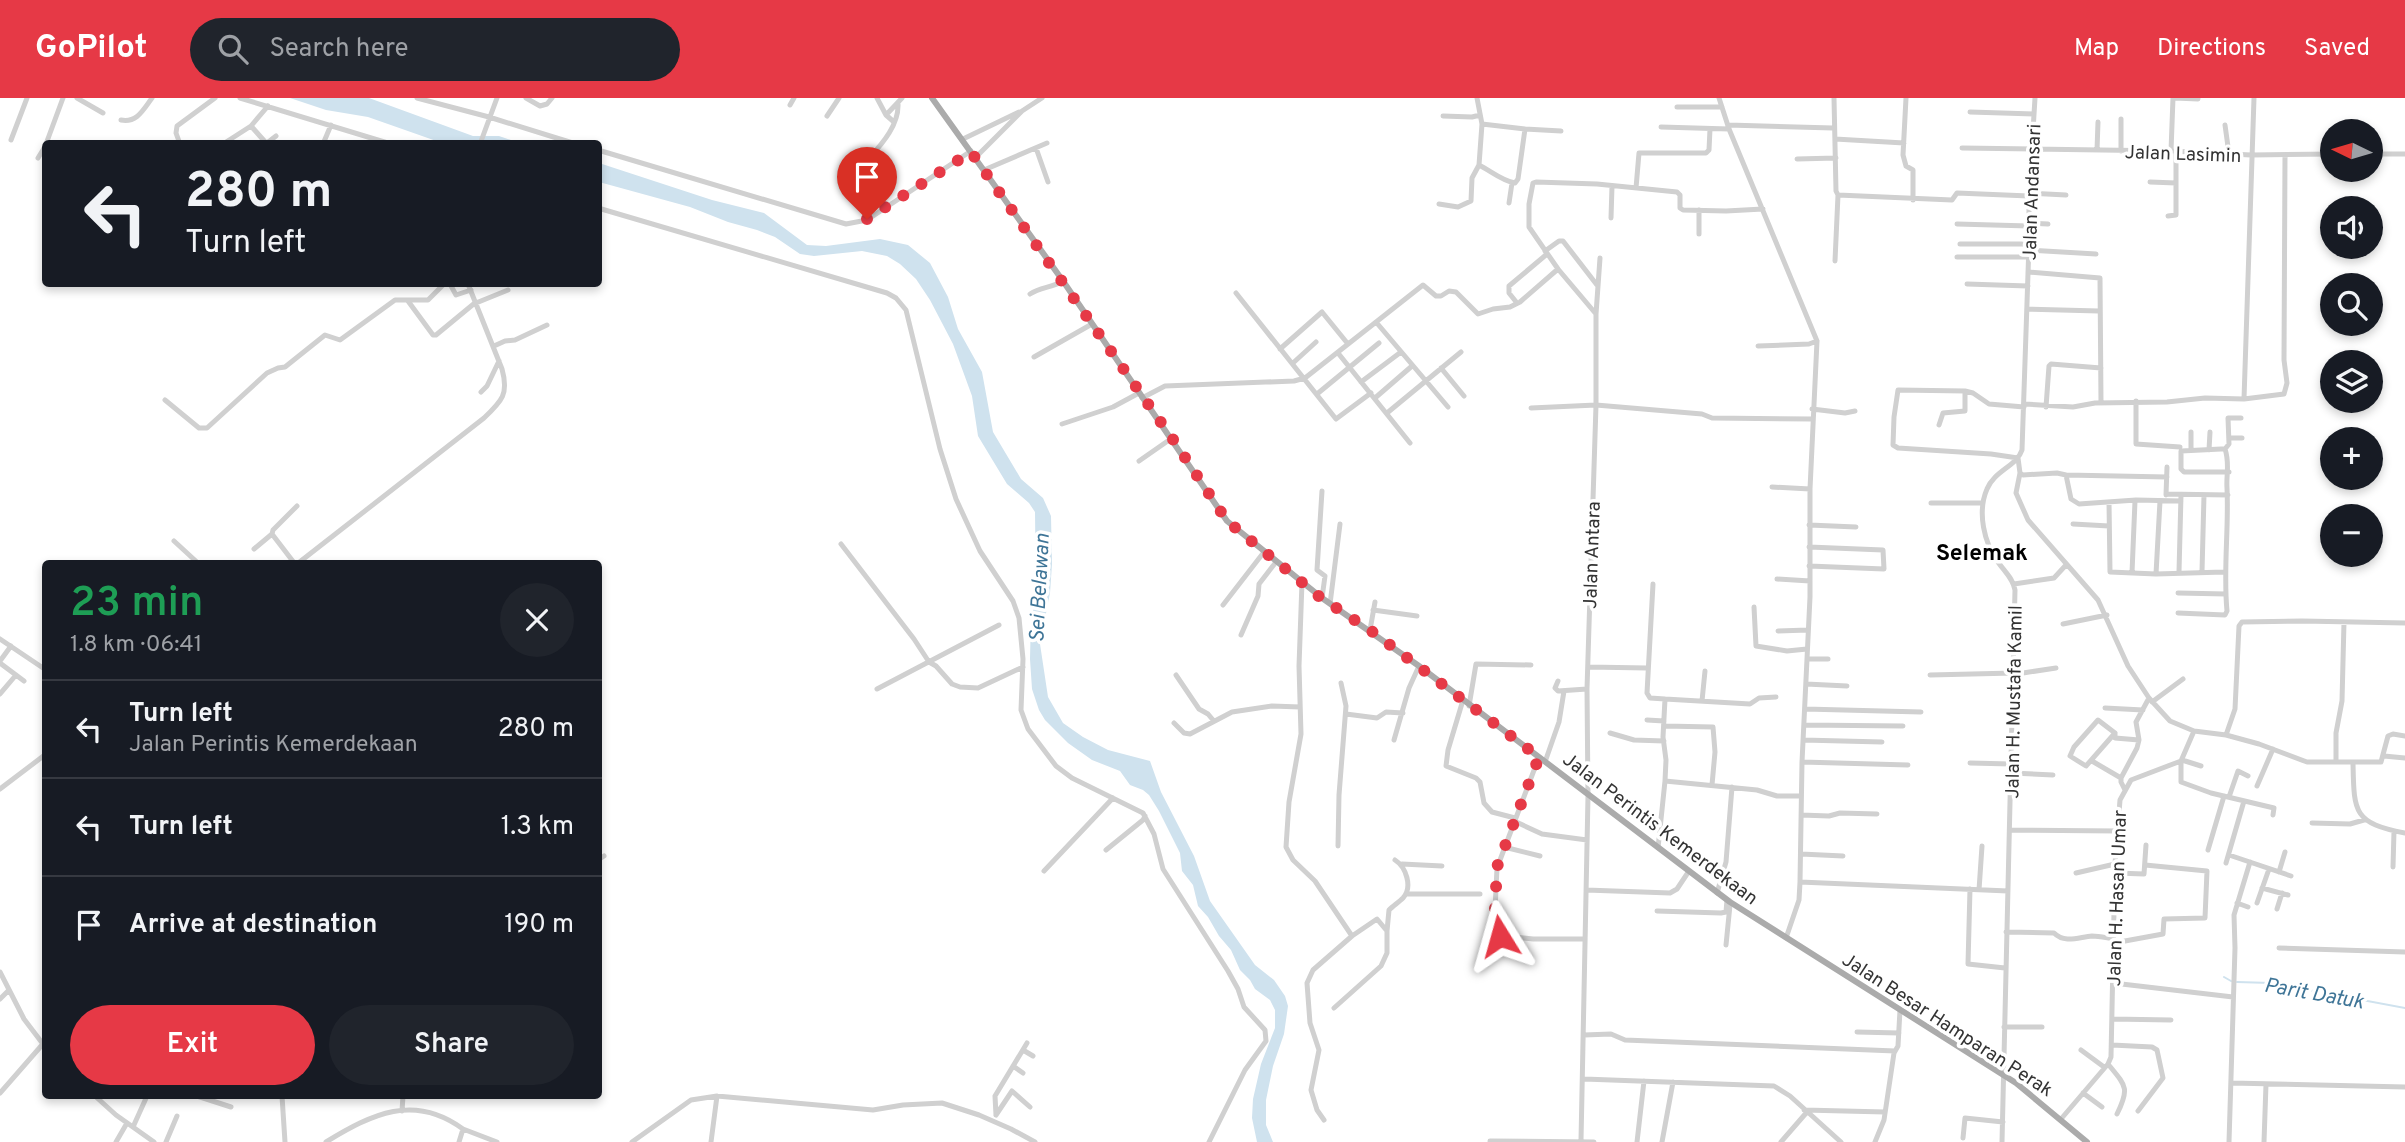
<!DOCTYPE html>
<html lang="en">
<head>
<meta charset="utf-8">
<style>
	:root { --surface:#171b24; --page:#20242c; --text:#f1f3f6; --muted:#9ea1a6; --line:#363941; --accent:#e63946 }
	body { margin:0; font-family:Overpass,sans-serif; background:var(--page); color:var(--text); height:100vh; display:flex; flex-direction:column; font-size:26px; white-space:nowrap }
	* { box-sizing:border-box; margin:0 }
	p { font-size:23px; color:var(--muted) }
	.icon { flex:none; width:38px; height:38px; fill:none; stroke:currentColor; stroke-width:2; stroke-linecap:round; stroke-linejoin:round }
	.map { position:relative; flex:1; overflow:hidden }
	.details { position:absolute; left:42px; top:462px; width:560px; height:539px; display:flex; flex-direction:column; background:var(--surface); border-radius:7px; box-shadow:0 4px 10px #0003 }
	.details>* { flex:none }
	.guide { position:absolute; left:42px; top:42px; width:560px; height:147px; border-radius:7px; box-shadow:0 4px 10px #0003; background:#171b24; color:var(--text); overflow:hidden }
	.needle { width:46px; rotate:275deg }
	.buttons { position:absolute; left:2320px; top:21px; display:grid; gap:14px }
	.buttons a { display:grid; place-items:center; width:63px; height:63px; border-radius:50%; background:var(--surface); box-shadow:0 4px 10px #0003; font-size:35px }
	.pin { position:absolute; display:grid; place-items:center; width:60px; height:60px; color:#fff; margin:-72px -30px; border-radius:50% 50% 50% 0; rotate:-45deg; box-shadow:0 0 7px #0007 }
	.pin .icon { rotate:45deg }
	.me { position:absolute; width:77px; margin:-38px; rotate:352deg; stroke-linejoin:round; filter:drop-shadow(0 0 5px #0008) }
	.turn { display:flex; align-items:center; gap:24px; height:147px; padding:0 28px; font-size:32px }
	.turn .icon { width:91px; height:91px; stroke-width:2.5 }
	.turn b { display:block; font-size:49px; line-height:60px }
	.round { display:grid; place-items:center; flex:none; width:74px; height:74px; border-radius:37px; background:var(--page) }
	.headline { display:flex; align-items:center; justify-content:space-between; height:119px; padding:0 28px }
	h1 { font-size:42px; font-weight:600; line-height:52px; color:#1e9e55 }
	.action { display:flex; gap:14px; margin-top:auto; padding:14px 28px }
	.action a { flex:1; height:80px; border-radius:42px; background:var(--accent); color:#fff; font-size:28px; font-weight:600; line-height:80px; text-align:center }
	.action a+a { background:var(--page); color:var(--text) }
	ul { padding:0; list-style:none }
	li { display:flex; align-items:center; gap:21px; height:98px; padding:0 28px; border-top:2px solid var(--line) }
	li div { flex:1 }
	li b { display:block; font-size:26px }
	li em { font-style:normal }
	header { display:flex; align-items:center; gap:42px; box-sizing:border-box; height:98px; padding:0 35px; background:var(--accent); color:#fff }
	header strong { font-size:33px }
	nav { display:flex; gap:38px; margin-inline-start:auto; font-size:24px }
	.search { width:490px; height:63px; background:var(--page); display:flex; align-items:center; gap:18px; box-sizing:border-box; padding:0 24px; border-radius:38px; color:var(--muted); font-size:26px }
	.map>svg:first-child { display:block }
	.water { fill:#cfe2ee }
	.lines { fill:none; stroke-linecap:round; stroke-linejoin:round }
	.stream { stroke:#cfe2ee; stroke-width:2 }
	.minor { stroke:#d0d0d0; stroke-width:5 }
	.major { stroke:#ababab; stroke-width:6 }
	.route { stroke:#e63946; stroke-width:12; stroke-dasharray:0 21.6 }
	.labels { text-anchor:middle; stroke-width:7; stroke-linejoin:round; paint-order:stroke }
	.street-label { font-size:19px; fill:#333; stroke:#fff }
	.water-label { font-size:21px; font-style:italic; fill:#3f7597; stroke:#fff }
	.quarter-label { font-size:23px; font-weight:bold; fill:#000; stroke:#fff }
</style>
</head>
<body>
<header>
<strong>GoPilot</strong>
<div class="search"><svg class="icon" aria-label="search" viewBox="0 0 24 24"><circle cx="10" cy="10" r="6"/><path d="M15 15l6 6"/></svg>Search here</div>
<nav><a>Map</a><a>Directions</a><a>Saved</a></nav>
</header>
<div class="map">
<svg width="2405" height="1044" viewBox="0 0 2405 1044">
	<rect width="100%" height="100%" fill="#fff"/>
	<path class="water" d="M290,0H369L473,38H499L520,45H442L368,19L326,12Z
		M599,65L712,102L764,115L807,147L826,148L880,141L908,147L930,165L948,199L958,231L982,274L993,334L1021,381L1043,400L1051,418L1052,466L1050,495L1040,546L1048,599L1063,625L1083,639L1108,652L1150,663L1161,694L1194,758L1210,803L1255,867L1274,882L1285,898L1288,908L1284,936L1273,968L1266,1002V1027L1273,1044H1257L1252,1020L1253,1001L1261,966L1275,930V912L1270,902L1255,891L1250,882L1240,872L1231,852L1219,838L1208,819L1198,808L1193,787L1182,773L1180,755L1159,713L1149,697L1143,692L1130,687L1120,673L1092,662L1068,645L1045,622L1039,612L1032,591L1030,561L1031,518L1036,504L1035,414L1029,405L1007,386L978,338L972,298L953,246L930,202L916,181L900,166L887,158L862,153L814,158L800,156L775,139L757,132L728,124L690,109L599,84Z"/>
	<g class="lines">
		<path class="stream" d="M2224,879L2231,883
			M2237,884L2271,885L2405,910"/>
		<path class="minor" d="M77,0L103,15
			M240,0L391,46
			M417,0L489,19L576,46
			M526,0L540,8L547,6L552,0
			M877,0L886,17
			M1719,0L1729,31L1817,243L1810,391V499L1802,664L1800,784L1799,802L1786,840
			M1834,0L1836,93L1838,97L1952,102L1957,95L2029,98
			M1906,0L1903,57L1906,68L1913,72V102
			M2175,0L2198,1
			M790,7L794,0
			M1677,9H1722
			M1970,14L2034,16
			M827,18L839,0
			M1443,18L1472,19L1480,17
			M121,22C137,25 143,12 152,0
			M894,24L886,17L902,0
			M1482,26L1525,31
			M1728,27L1833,30
			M2225,27L2229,56
			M251,28L267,46
			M1661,29L1729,31
			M963,41L1019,14
			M1835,41L1904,45
			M11,42L27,0
			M267,45L276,38
			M46,46L63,0
			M180,46L176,35L177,28L215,0
			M223,46L251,28L268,8
			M323,46L331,27
			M480,46L497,0
			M1036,50L1048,84
			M1962,50L2171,53L2251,57L2333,56
			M598,52L846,126L867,122L971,53
			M2097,52L2098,24
			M2121,53V21
			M2171,53L2173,0
			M2371,56H2405
			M870,59C883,45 899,26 898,6
			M976,59L1022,13L1042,0
			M38,60L46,47
			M1797,61L1836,60
			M1479,67C1491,73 1502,83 1515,85L1518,81L1525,31L1561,33
			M984,72L1047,45
			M2150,84L2176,85
			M1636,90L1639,55H1706L1709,52L1710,31
			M2029,95L2066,97
			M1509,105L1512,85
			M1439,106L1458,109L1471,103L1472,80L1479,67L1482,26L1477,0
			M598,110L887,195L896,200L906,212L940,351L956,401L980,453L1013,503L1019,520L1023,561L1021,612L1028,631L1056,668L1072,680L1143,715L1154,736L1163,771L1228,873L1238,891L1244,909L1265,932L1266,943L1245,972L1209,1044
			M1699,112V136
			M2168,118L2176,117V54
			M1611,120L1612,88
			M2029,125L2048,126
			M1957,126L2029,128
			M1960,146H2029
			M2029,152L2096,156
			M1545,153L1559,143H1563L1597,187
			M1957,159H2029
			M1835,163L1838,97
			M1558,171L1596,216
			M2028,174L2100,180L2101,305
			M450,186L456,197L471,192
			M1967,186L2028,188
			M1236,195L1336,321L1371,295
			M1030,196C1041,189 1051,190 1063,183
			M408,203L433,237H436L476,204
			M476,205L508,192
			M1517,205L1509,195V188L1547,156
			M2027,211L2099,213
			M1376,224L1448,309
			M494,248L505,243L515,242L547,227
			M1758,248L1809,246L1817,243
			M1280,251L1322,214L1348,246
			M1338,255L1410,345
			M1034,259L1092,226
			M1293,265L1316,244
			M1441,270L1464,298
			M1361,284L1401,254
			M481,294L487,288L499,263
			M1317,296L1379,245
			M1142,300L1165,288L1294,283L1305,280L1423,187L1436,198H1441L1449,193L1456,194L1478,216L1493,211L1510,209L1520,204L1558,171L1529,129V106L1533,85L1536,84L1597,86L1677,94L1680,97V110L1683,112L1726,113L1763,111
			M1375,300L1412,268
			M2244,301L2254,0
			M165,302L199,330H207L267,275L278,270L285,269L325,237L340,242L395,202H428L444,186
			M2136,303V346L2180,349
			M2024,306L2073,309L2095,305L2167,304L2205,300L2244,301L2284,296L2287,285L2284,262L2285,57
			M2024,309L1989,306L1973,295L1965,293L1898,292L1894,319L1893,347L1898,350L1991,356L2018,360L2020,375L2023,377L2057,375L2066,377L2071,401L2079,406L2136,402L2181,403
			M2046,309L2049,268L2051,266L2101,270
			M1531,310L1596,307L1702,316L1712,320L1812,321
			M1812,311L1845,315L1855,313
			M1387,315L1461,254
			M1062,326L1113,309L1139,295
			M1939,327L1943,315L1965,313V293
			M2229,340H2242
			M2225,351L2229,346L2228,320H2241
			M2191,352V334
			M2209,352L2210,334
			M1139,363L1172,340
			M2020,375L2016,395L2028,422L2098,502L2128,568L2149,600L2170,623L2194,633L2181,663L2131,682L2120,702L2115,766L2111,959L2108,966L2061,1021
			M2066,377L2167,379
			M1772,389L1810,391
			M2166,396L2228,397
			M2166,397L2167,369
			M2109,404L2110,474L2156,476L2224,474
			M1931,405H1982
			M2073,426L2109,428
			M1809,427L1856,429
			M174,443L199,466
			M841,446L914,541L929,564L936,568L952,586L960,589L978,590L1023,569
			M254,451L272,436
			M295,466L272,436L273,432L297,408
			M297,466L484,320C502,303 509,296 502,271L468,186
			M1809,468L1884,471L1883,452L1809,449
			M2179,474L2181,397
			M2202,474L2204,397
			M2132,475L2135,403
			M2156,476L2160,403
			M1777,481L1810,483
			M1302,484L1299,568L1301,636L1289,704L1286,749L1293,762L1315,783L1352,838L1313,872L1307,885L1310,925L1319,952L1311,992L1317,1012L1324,1022
			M1653,486L1647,595L1650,600L1665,601L1663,639L1666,662L1665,683L1658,750
			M2014,486L2054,480L2066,467
			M2178,495L2226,496
			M1322,500L1325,478L1317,472L1322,393
			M1330,506L1340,426
			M1223,507L1264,454
			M1754,509L1756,548L1787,553L1807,551
			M1373,512L1417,518
			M2178,515L2225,517L2227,513C2223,472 2229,431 2227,390C2226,377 2230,365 2225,351H2221L2181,353V371L2184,374H2229
			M2063,526L2107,517
			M1370,532L1375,504
			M1778,533L1808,532
			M1241,537L1258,498L1259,486L1276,464
			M0,541L46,572
			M1807,561H1828
			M0,563L11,548
			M0,565L24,583
			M1588,569L1647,570
			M2014,572L2023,575L2056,570
			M1176,577L1199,611L1208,616L1213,622
			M1930,577L2014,575
			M1558,583L1555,590L1558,593L1587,591
			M1806,586L1847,588
			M877,591L999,527
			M0,596L16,577
			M1665,601L1750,606L1759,600L1776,599
			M1463,602L1448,652L1446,668L1476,680L1480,684L1484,705L1492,714L1515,720
			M1702,603L1705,573
			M2152,604L2183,581
			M1469,608L1476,566L1531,567
			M2105,610L2143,612
			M1805,611L1921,614
			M1346,616L1377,620L1386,614L1403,615
			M1647,622L1664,623
			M1174,625L1184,635L1190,636L1232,614L1272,608L1300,609
			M1804,627L1903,628
			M1664,628L1713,629L1715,654L1712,687
			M2194,633L2226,637L2259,646L2307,664H2381L2388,638L2393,636L2405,638
			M1610,635L1634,642L1664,643
			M2115,635L2086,668L2070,658L2074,649L2098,622L2115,635V640L2139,642
			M2226,637L2235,611L2239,528L2242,524L2302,523L2405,525
			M1394,642L1409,590L1419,568
			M1803,642L1882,644
			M2384,658L2405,660
			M1539,659L1497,770L1494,833L1496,837L1533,841H1585
			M2182,662L2201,668
			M2092,663L2121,680
			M2181,663V684L2211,695L2274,710L2273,717
			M2336,663V635L2342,603L2344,524
			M1545,664L1559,624L1564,593
			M1802,664L1908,667
			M1970,665L2011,666
			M2353,665C2354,714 2353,725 2405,735
			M2011,675L2053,677
			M1665,683L1757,692L1777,698H1801
			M2257,688L2273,651
			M0,691L46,656
			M2125,692L2121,684V680L2137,650L2139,642L2136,624L2149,600
			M2229,699L2238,673L2248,678
			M1801,717L1829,718L1840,715L1877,716
			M1514,723L1542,736L1587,742
			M2312,725L2350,726L2364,722
			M2010,732L2118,733
			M1338,748L1339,697L1346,608L1341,585
			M1504,749L1540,758
			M1106,752L1143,722L1145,718
			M2208,752L2224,698
			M1801,756L1843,758
			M2229,757L2291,778
			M598,762L604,758
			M2226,765L2244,703
			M1402,766L1442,768
			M2393,769L2394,733
			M1044,773L1113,700
			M2279,774L2285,754
			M2076,775L2115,766
			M2116,775L2144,776L2146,747
			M1800,784L2008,793
			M2262,790L2288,797
			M1970,791L1968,866L2005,870
			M1586,792L1670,795L1677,791L1689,773
			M1979,792L1982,748
			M1717,795L1726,764L1732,689
			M1406,796H1480
			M2237,805L2248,809
			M2257,805L2269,771
			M2277,811L2282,795
			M1657,813L1721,815L1726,814L1727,802
			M1387,833L1389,812C1393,808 1399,804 1403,800C1413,789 1406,769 1395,762
			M2006,834L2054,835C2065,846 2079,839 2092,838C2099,838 2107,840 2114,841
			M2114,845L2163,836L2164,821L2205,820L2207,773L2145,767
			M1726,847L1730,807
			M2279,850L2405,854
			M0,874L24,921L46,950
			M2113,885L2233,899
			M0,901L9,892
			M1334,910L1381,868L1387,855V833L1377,821L1352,838
			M2112,921L2171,922
			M2004,929H2042
			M1857,934L1899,935
			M1584,937L1611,936L1625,942L1895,953
			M2112,947L2152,949L2157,952L2163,980L2138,1013
			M1023,952L1033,958
			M2081,952L2104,969
			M2108,966C2126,988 2130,990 2117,1016
			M1013,968L1023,975
			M1584,981L1774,988L1790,998L1841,1044
			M2231,985L2405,989
			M0,995L42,947
			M2083,995L2102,1009
			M95,998L116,1017L154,1044
			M197,998L231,1009
			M282,998L285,1044
			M1804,1012L1885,1014
			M402,1013L403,998
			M996,1017L995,998L1027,945
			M996,1017L1012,993L1030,1009
			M133,1029L147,998
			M463,1031L497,1044
			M1963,1040L1965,1020L2003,1024
			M1490,1043L1594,1044
			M1581,1043L1588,698L1587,591L1596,307V216L1600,160
			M116,1044L127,1025
			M166,1044L177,1018
			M326,1044C372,1016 414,995 463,1031L459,1044
			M632,1044L691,1002L717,998L873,1012L903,1007L942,1005L979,1017L1011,1031L1035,1044
			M711,1044L717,998
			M1637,1044L1644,983
			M1662,1044L1673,984
			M1781,1044L1807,1014
			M1875,1044L1884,1022L1894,955L1898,948L1900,912
			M2002,1044L2015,492C2013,480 2004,473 1998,464C1984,445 1977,414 1987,391C1994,373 2017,368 2022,352L2029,146V98L2035,0
			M2229,1044L2235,850L2234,817L2250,764
			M2264,1044L2266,986"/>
		<path class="major" d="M932,0L1063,183L1227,423L1322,500L1419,568L1730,804L2016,985L2087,1044"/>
	</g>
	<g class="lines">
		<path class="route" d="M867,121L971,54L1172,340L1227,423L1321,500L1370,532L1539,659L1497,769L1494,833L1496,837L1500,838"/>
	</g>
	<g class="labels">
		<g class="street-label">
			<text transform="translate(2183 55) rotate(2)" y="7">Jalan Lasimin</text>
			<text transform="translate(2031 94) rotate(-88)" y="7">Jalan Andansari</text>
			<text transform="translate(1591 457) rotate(-88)" y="7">Jalan Antara</text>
			<text transform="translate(2013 604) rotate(-89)" y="7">Jalan H. Mustafa Kamil</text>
			<text transform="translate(1661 730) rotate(37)" y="7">Jalan Perintis Kemerdekaan</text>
			<text transform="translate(2116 800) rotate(-88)" y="7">Jalan H. Hasan Umar</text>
			<text transform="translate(1948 926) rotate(33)" y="7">Jalan Besar Hamparan Perak</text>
		</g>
		<g class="water-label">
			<text transform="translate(1039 490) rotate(-87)" y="7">Sei Belawan</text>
			<text transform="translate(2314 895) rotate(10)" y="7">Parit Datuk</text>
		</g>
		<g class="quarter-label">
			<text x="1982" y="462">Selemak</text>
		</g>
	</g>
</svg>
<div class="buttons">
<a><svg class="needle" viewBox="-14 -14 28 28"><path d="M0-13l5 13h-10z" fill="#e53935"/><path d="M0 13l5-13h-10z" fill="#9ea1a6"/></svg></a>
<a><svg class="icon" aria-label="sound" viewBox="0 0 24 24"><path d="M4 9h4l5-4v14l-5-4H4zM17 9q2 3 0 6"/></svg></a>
<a><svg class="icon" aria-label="search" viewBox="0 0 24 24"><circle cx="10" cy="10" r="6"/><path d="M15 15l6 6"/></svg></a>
<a><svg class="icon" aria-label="layers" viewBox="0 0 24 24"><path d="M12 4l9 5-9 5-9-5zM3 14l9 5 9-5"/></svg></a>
<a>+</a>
<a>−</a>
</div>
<div class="pin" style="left:867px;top:121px;background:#d93025"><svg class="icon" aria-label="arrive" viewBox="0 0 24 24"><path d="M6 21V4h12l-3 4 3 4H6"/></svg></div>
<svg class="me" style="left:1500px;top:838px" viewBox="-20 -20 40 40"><path d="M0-17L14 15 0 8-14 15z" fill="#e63946" stroke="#fff" stroke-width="4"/></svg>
<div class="guide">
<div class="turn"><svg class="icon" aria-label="left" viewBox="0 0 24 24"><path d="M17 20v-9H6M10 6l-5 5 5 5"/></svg><div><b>280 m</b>Turn left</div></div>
</div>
<section class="details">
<div class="headline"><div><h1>23 min</h1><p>1.8 km · 06:41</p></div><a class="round"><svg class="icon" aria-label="close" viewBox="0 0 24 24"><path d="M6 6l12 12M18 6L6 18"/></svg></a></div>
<ul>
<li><svg class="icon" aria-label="left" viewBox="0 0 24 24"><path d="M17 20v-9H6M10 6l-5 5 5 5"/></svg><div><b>Turn left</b><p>Jalan Perintis Kemerdekaan</p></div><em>280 m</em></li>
<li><svg class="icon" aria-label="left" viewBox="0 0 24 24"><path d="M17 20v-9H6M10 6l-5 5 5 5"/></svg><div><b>Turn left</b></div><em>1.3 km</em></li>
<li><svg class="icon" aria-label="arrive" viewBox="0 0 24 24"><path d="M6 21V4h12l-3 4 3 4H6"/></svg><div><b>Arrive at destination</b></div><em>190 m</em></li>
</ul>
<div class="action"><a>Exit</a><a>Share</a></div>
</section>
</div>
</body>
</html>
